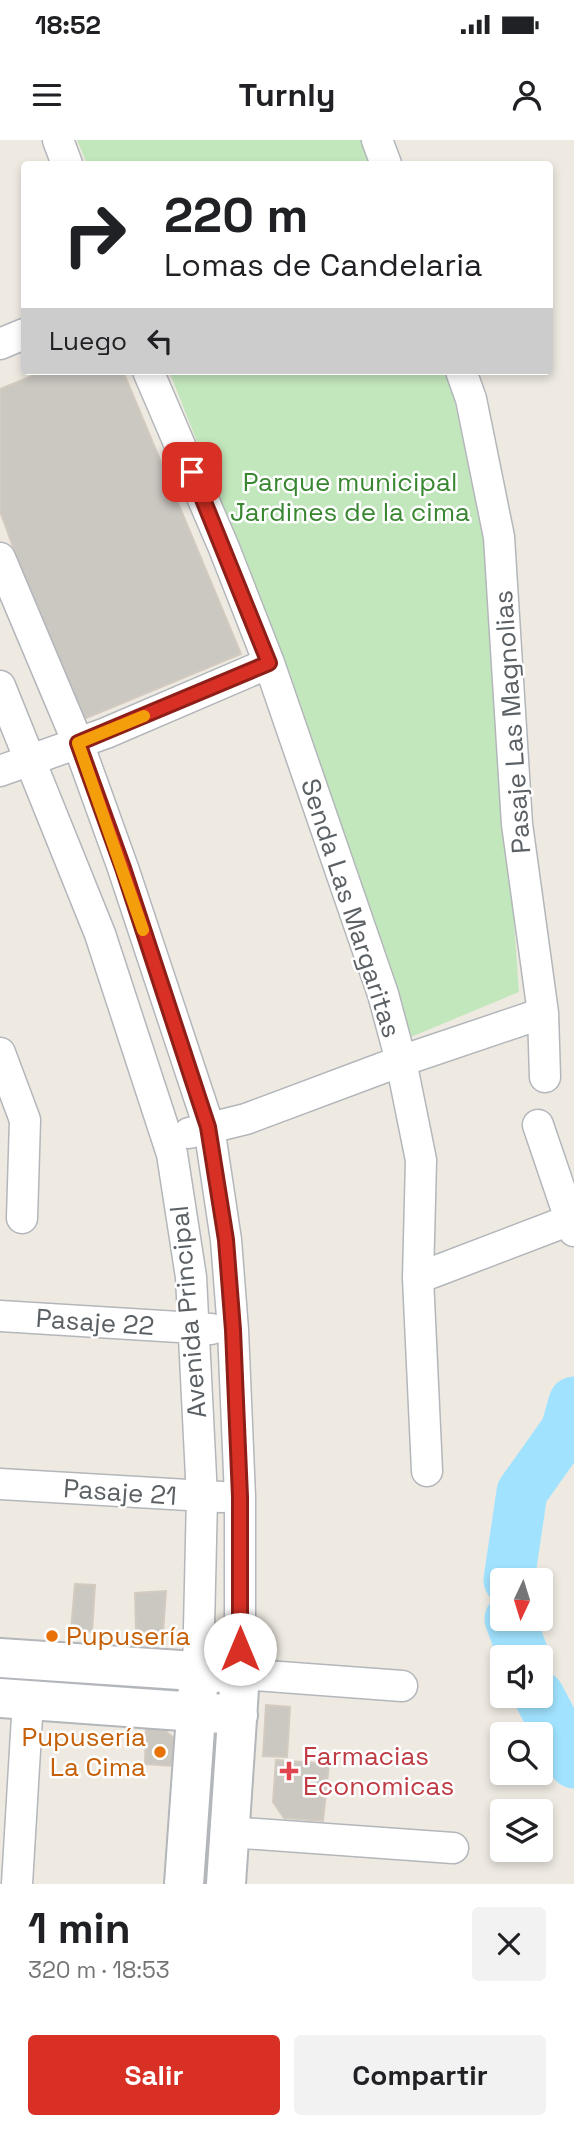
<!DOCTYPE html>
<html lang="es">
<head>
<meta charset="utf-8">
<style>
	:root { --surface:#fff; --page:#f2f2f2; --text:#202124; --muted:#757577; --accent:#d93025 }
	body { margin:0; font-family:"Space Grotesk",sans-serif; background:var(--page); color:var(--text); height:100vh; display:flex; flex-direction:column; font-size:26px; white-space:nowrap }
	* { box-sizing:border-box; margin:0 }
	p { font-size:23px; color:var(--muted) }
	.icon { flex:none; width:38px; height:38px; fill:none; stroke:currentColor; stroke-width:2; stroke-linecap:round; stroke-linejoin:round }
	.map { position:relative; height:1744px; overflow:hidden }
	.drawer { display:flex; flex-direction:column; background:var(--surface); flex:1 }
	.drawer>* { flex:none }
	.banner { position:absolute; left:21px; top:21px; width:532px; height:214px; border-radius:7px; box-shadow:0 4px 10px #0003; background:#fff; color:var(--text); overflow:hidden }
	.needle { width:46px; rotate:184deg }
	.tools { position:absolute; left:490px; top:1428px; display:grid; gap:14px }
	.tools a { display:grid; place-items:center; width:63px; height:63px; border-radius:7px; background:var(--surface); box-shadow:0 4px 10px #0003; font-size:35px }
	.pin { position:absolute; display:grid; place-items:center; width:60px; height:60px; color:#fff; margin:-30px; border-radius:14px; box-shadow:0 4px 10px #0006 }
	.me { position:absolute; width:77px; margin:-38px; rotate:0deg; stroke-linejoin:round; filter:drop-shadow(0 0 5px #0008) }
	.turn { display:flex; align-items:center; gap:24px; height:147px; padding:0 28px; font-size:32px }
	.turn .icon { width:91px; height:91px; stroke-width:2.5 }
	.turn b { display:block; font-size:49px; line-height:60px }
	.then { display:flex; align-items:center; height:66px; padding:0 28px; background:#0003; gap:14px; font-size:26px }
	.round { display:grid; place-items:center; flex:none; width:74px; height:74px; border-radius:7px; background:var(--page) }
	.summary { display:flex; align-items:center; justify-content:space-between; height:119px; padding:0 28px }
	h1 { font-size:42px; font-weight:600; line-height:52px }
	.cta { display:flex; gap:14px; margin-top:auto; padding:14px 28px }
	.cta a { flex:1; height:80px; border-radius:7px; background:var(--accent); color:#fff; font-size:28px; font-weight:600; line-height:80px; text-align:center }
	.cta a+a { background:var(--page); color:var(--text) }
	.status { display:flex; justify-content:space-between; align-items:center; height:49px; padding:0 35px; background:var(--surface); direction:ltr }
	.status svg { height:19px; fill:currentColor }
	header { display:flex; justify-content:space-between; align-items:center; height:91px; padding:0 28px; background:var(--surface); font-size:32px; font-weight:600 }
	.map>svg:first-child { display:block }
	.green { fill:#c3e7bd }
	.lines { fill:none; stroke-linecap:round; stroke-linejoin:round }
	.river { stroke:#a1e3ff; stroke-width:51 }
	.building { fill:#cbc7c1; stroke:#d3cbc0; stroke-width:2 }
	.minor-casing { stroke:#b3b6ba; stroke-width:33 }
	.tertiary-casing { stroke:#b3b6ba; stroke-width:42 }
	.minor { stroke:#fff; stroke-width:30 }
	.tertiary { stroke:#fff; stroke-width:38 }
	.route-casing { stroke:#8d1f18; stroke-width:18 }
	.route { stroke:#d93025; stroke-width:12 }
	.slow { stroke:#f59e0b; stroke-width:12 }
	.food-dot { fill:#e8710a; stroke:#fff; stroke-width:2.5 }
	.health-dot { fill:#e0444e; stroke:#fff; stroke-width:2.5 }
	.labels { text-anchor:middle; stroke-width:5; stroke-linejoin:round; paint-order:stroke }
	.park-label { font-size:26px; fill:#388630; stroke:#fff }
	.street-label { font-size:26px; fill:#5a6064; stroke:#fff }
	.food-label { font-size:26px; fill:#c56008; stroke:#fff; text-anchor:start }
	.health-label { font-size:26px; fill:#be3a42; stroke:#fff; text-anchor:start }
</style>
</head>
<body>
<div class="status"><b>18:52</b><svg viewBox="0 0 49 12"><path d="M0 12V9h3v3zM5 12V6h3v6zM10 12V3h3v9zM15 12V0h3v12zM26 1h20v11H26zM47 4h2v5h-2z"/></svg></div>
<header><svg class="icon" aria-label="menu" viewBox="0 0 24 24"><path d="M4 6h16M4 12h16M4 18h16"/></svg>Turnly<svg class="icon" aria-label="person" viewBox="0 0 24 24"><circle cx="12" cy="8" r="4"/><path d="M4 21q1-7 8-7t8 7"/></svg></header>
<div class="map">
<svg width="574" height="1744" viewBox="0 0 574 1744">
	<rect width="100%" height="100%" fill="#eeeae2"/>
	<path class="green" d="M77,0H363L371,24H87Z
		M169,231H445L453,253L489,428L519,852L406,899L290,536Z"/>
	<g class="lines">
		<path class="river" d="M509,1440L522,1352L566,1290L574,1262
			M510,1479L524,1517
			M539,1556L574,1623"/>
	</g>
	<path class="building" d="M44,231H123L241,514L77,582L0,371V249Z
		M75,1444L95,1445L92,1492L71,1490Z
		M166,1451L163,1493L136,1491L135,1453Z
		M266,1565L290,1567L287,1617L263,1616Z
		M161,1587L176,1600L174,1626L145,1624L146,1588Z
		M276,1620L329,1624L323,1681L284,1678L273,1662Z"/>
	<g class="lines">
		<defs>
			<path id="minor" d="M58,0L67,24
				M377,0L386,24
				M0,204L24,194
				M148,231L224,408L269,523L383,854L401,921L421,1020L418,1138L427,1331
				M461,231L471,259L499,397L517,684L543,873L545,937
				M0,418L78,603L123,728L209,987L226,1100L233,1190L240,1357V1534L402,1546
				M0,546L100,794L172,1014L191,1137L202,1357L198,1531
				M0,631L106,593L269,523
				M0,913L25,980L22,1078
				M538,985L574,1091
				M189,993L246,979L401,921L543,873
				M418,1138L570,1080
				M0,1176L211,1189
				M0,1344L222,1357
				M229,1692L453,1708
				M17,1744L28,1560"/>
			<path id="tertiary" d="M0,1518L240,1534L226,1744
				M0,1558L238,1575
				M184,1744L198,1547"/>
		</defs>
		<use href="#minor" class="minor-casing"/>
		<use href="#tertiary" class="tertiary-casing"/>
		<use href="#minor" class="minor"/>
		<use href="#tertiary" class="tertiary"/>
	</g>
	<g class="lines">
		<defs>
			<path id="route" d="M192,332L269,523L78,603L123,728L208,987L226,1100L233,1190L240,1357V1509"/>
		</defs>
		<use href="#route" class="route-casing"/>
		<use href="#route" class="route"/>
		<path class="slow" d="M143,790L78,603L144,576"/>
	</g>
	<g class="food-dot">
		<circle cx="52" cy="1496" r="7"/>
		<circle cx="160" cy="1612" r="7"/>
	</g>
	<path class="health-dot" d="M285.5 1620.5h7v7h7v7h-7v7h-7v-7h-7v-7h7z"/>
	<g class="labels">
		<g class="park-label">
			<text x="350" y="351">Parque municipal<tspan x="350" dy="30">Jardines de la cima</tspan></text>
		</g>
		<g class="street-label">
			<text transform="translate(512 582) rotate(-94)" y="9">Pasaje Las Magnolias</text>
			<text transform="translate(351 768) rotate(72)" y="9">Senda Las Margaritas</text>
			<text transform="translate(188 1172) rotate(-95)" y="9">Avenida Principal</text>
			<text transform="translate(95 1182) rotate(4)" y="9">Pasaje 22</text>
			<text transform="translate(120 1352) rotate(4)" y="9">Pasaje 21</text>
		</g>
		<g class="food-label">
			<text x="66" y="1505">Pupusería</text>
			<text x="146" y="1606" text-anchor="end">Pupusería<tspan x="146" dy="30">La Cima</tspan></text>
		</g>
		<g class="health-label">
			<text x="303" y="1625">Farmacias<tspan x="303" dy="30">Economicas</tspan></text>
		</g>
	</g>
</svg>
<div class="tools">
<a><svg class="needle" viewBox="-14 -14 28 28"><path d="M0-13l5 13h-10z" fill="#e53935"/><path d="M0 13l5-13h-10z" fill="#757577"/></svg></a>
<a><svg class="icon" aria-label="sound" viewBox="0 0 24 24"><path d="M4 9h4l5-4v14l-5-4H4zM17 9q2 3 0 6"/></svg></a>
<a><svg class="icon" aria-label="search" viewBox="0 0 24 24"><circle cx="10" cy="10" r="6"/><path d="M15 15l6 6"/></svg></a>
<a><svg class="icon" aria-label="layers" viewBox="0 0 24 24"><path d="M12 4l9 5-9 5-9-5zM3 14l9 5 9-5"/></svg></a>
</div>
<div class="pin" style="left:192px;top:332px;background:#d93025"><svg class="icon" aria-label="arrive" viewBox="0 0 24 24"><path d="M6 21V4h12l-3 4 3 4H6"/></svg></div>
<svg class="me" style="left:240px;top:1509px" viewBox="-20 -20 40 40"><circle r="19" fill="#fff"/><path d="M0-13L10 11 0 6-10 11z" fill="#d93025"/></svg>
<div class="banner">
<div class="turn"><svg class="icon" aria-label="right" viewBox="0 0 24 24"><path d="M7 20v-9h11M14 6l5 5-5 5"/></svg><div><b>220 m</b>Lomas de Candelaria</div></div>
<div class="then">Luego<svg class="icon" aria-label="left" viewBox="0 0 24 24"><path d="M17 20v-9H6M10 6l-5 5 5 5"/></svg></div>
</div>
</div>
<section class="drawer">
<div class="summary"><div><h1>1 min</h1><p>320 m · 18:53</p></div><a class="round"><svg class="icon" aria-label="close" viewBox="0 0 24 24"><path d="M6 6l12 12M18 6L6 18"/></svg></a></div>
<div class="cta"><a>Salir</a><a>Compartir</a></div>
</section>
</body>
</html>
